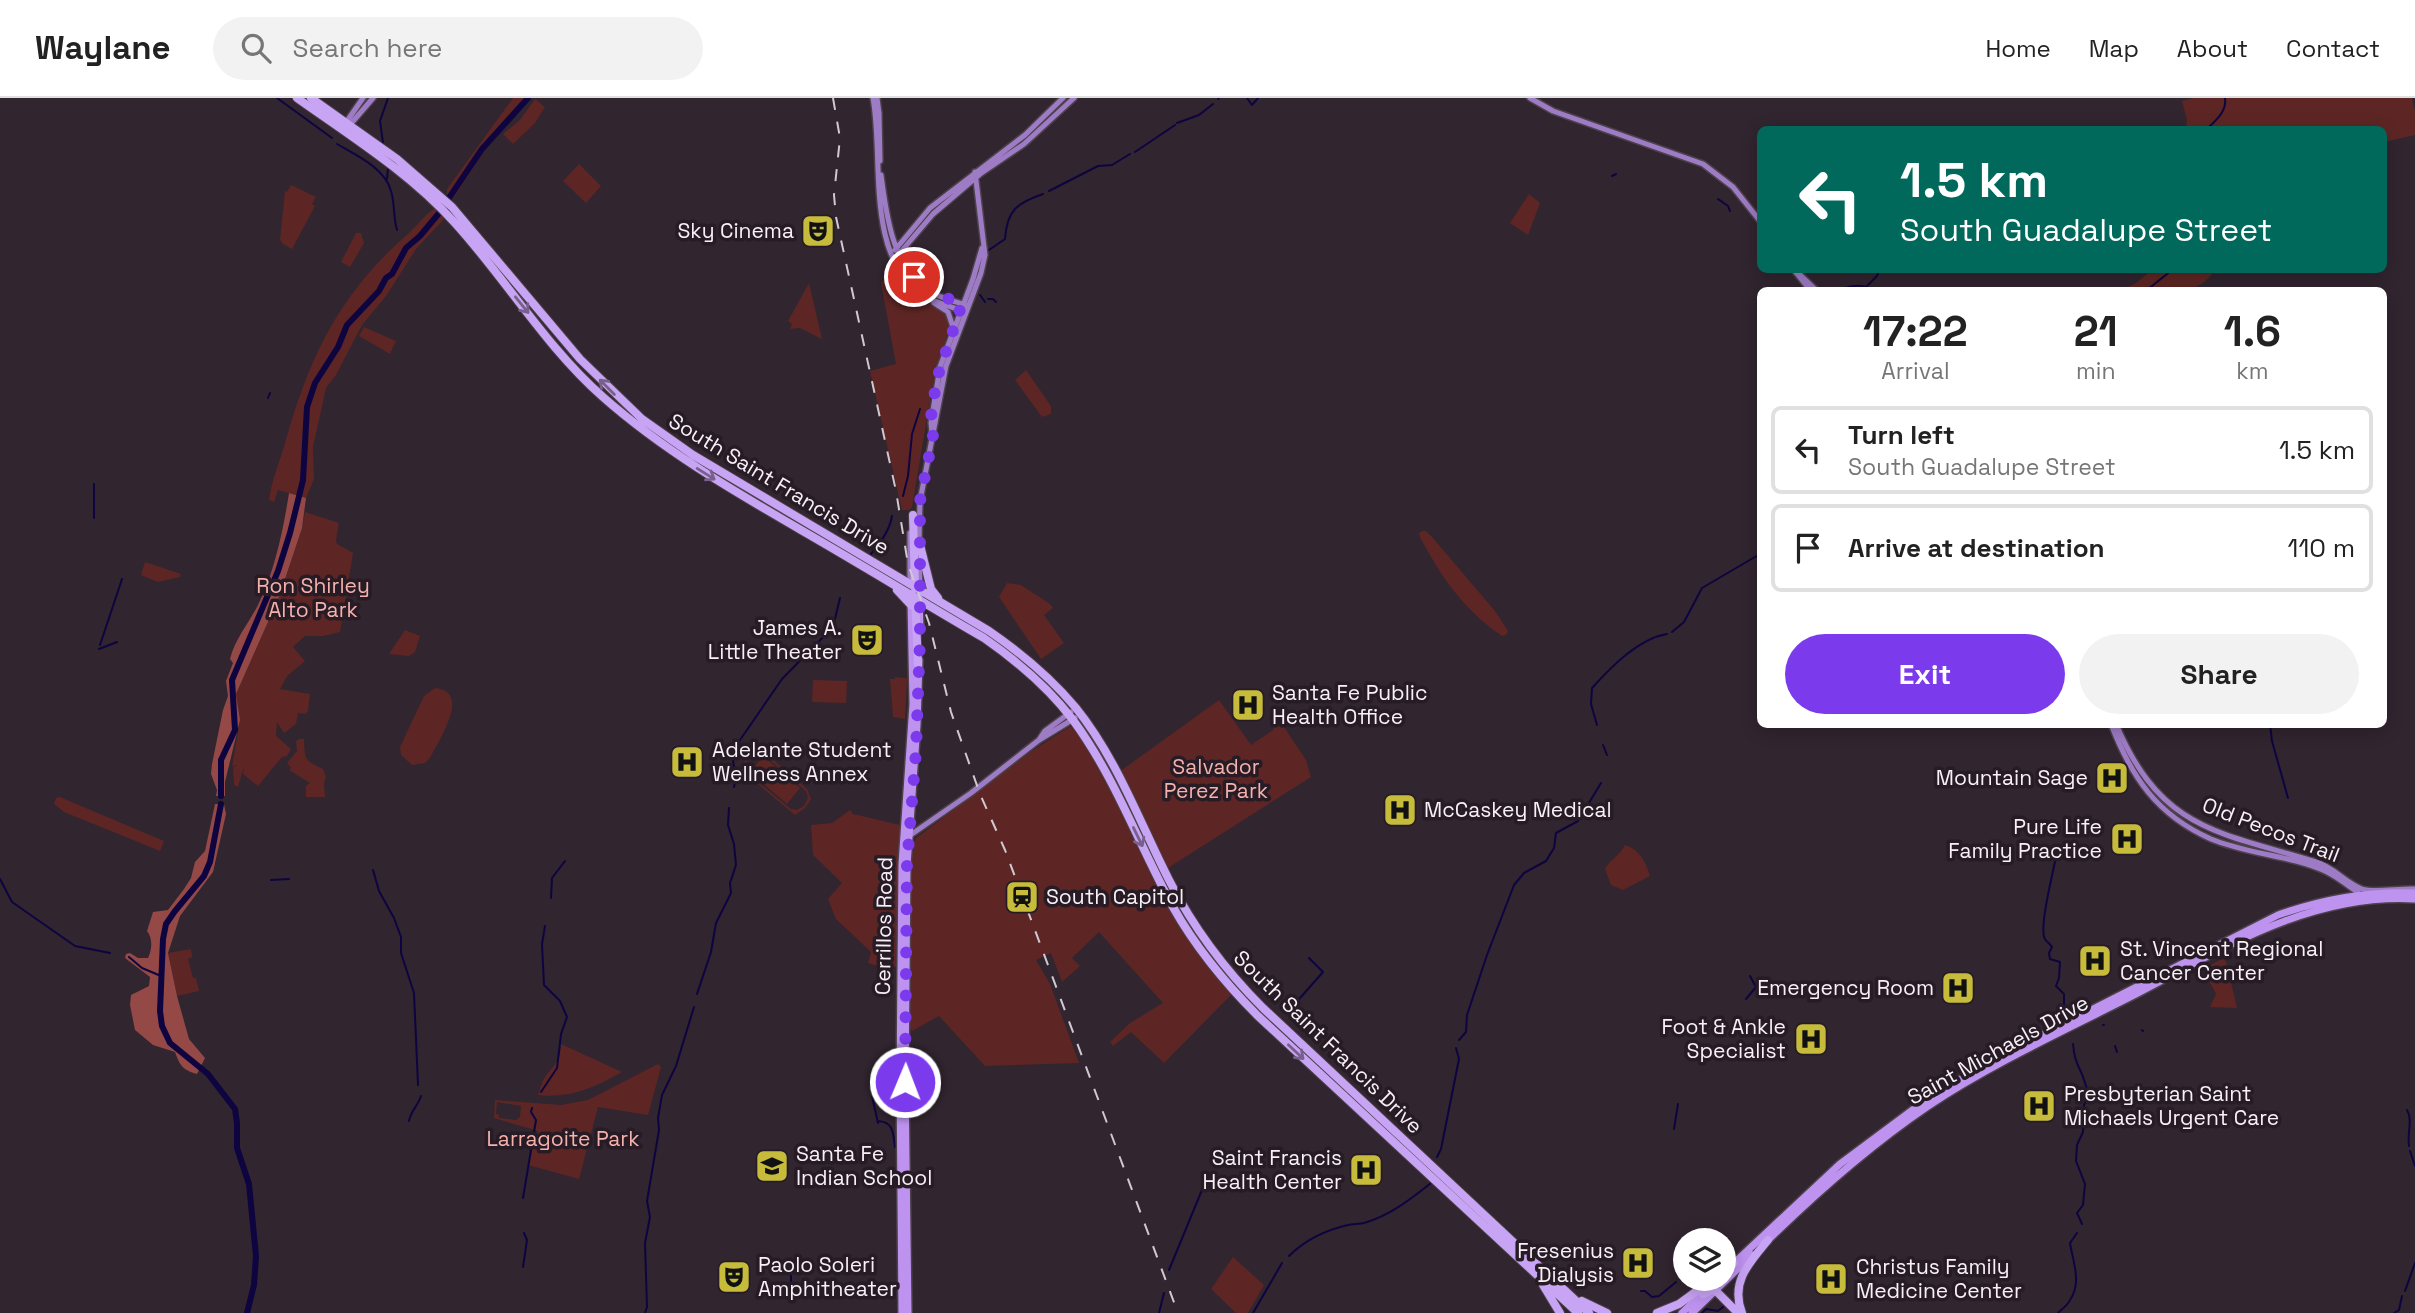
<!DOCTYPE html>
<html lang="en">
<head>
<meta charset="utf-8">
<style>
	:root { --surface:#fff; --page:#f2f2f2; --text:#222; --muted:#767676; --line:#e0e0e0; --accent:#7c3aed }
	body { margin:0; font-family:"Space Grotesk",sans-serif; background:var(--page); color:var(--text); height:100vh; display:flex; flex-direction:column; font-size:26px; white-space:nowrap }
	* { box-sizing:border-box; margin:0 }
	p { font-size:23px; color:var(--muted) }
	.icon { flex:none; width:38px; height:38px; fill:none; stroke:currentColor; stroke-width:2; stroke-linecap:round; stroke-linejoin:round }
	.map { position:relative; flex:1; overflow:hidden }
	.panel { position:absolute; left:1757px; top:189px; width:630px; height:441px; display:flex; flex-direction:column; background:var(--surface); border-radius:10px; box-shadow:0 4px 18px #0003 }
	.panel>* { flex:none }
	.banner { position:absolute; left:1757px; top:28px; width:630px; height:147px; border-radius:10px; box-shadow:0 4px 18px #0003; background:#00695c; color:#fff; overflow:hidden }
	.fabs { position:absolute; left:1673px; top:1130px; display:grid; gap:14px }
	.fabs a { display:grid; place-items:center; width:63px; height:63px; border-radius:50%; background:var(--surface); box-shadow:0 4px 18px #0003; font-size:35px }
	.pin { position:absolute; display:grid; place-items:center; width:60px; height:60px; color:#fff; margin:-30px; border:4px solid #fff; border-radius:50%; box-shadow:0 2px 7px #0007 }
	.me { position:absolute; width:77px; margin:-38px; rotate:1deg; stroke-linejoin:round; filter:drop-shadow(0 0 5px #0008) }
	.turn { display:flex; align-items:center; gap:24px; height:147px; padding:0 28px; font-size:32px }
	.turn .icon { width:91px; height:91px; stroke-width:2.5 }
	.turn b { display:block; font-size:49px; line-height:60px }
	.eta { display:flex; justify-content:space-evenly; align-items:center; height:119px; text-align:center }
	.eta b { font-size:42px; font-weight:700; line-height:49px }
	.primary-button { display:flex; gap:14px; margin-top:auto; padding:14px 28px }
	.primary-button a { flex:1; height:80px; border-radius:42px; background:var(--accent); color:#fff; font-size:28px; font-weight:700; line-height:80px; text-align:center }
	.primary-button a+a { background:var(--page); color:var(--text) }
	ul { padding:0; list-style:none }
	li { display:flex; align-items:center; gap:21px; height:88px; margin:0 14px 10px; padding:0 14px; border:4px solid var(--line); border-radius:10px }
	li div { flex:1 }
	li b { display:block; font-size:26px }
	li em { font-style:normal }
	header { display:flex; align-items:center; gap:42px; box-sizing:border-box; height:98px; padding:0 35px; background:var(--surface); border-bottom:2px solid var(--line) }
	header strong { font-size:33px }
	nav { display:flex; gap:38px; margin-inline-start:auto; font-size:24px }
	.search { width:490px; height:63px; background:var(--page); display:flex; align-items:center; gap:18px; box-sizing:border-box; padding:0 24px; border-radius:38px; color:var(--muted); font-size:26px }
	.map>svg:first-child { display:block }
	.green { fill:#5d2624; fill-rule:evenodd }
	.forest { fill:#954946 }
	.lines { fill:none; stroke-linecap:round; stroke-linejoin:round }
	.stream { stroke:#0e0540; stroke-width:2 }
	.river { stroke:#0e0540; stroke-width:6 }
	.secondary-casing { stroke:#4d414b; stroke-width:8 }
	.primary-casing { stroke:#4d414b; stroke-width:10 }
	.trunk-casing { stroke:#4d414b; stroke-width:10 }
	.secondary { stroke:#9e7cc5; stroke-width:5 }
	.primary { stroke:#be93f0; stroke-width:7 }
	.trunk { stroke:#c8a4f4; stroke-width:8 }
	.rail { stroke:#d2c9d0; stroke-width:2; stroke-dasharray:12 12; stroke-linecap:butt }
	.oneway { stroke:#78608c }
	.route { stroke:#7c3aed; stroke-width:12; stroke-dasharray:0 21.6 }
	.labels { text-anchor:middle; stroke-width:7; stroke-linejoin:round; paint-order:stroke }
	.poi-label { font-size:21px; fill:#f8f0f6; stroke:#271c25; text-anchor:start }
	.street-label { font-size:21px; fill:#f8f0f6; stroke:#271c25 }
	.park-label { font-size:21px; fill:#f5b1ac; stroke:#271c25 }
</style>
</head>
<body>
<header>
<strong>Waylane</strong>
<div class="search"><svg class="icon" aria-label="search" viewBox="0 0 24 24"><circle cx="10" cy="10" r="6"/><path d="M15 15l6 6"/></svg>Search here</div>
<nav><a>Home</a><a>Map</a><a>About</a><a>Contact</a></nav>
</header>
<div class="map">
<svg width="2415" height="1215" viewBox="0 0 2415 1215">
	<rect width="100%" height="100%" fill="#31252f"/>
	<path class="green" d="M513,0H531L489,46L453,101L447,96V91Z
		M2193,0H2412L2415,13V37L2384,44V32L2186,31L2187,22L2182,3Z
		M535,1L545,9L535,25L513,46L503,36L520,22Z
		M579,66L601,88L586,105L563,83Z
		M291,87L316,99L312,106L315,108L292,151L283,146L280,142L285,93L287,94Z
		M1529,96L1540,105L1528,137L1510,125Z
		M437,110L444,121L416,151L386,198L362,227L336,277L326,290L313,349L314,381L306,400L278,392L274,404L269,402C271,384 280,363 285,345C310,257 339,196 409,135C418,127 427,113 437,110Z
		M356,135H361L364,145L350,169L341,164Z
		M892,168L914,194L945,215L949,220L950,228L934,279L912,409L909,412H902L870,273L896,266L881,185Z
		M2152,172H2214C2198,203 2151,193 2121,192L2136,185Z
		M809,185L822,241L800,230L790,231L792,226L788,223Z
		M364,229L396,243L390,256L359,238Z
		M1026,272L1051,308V316L1042,319L1015,282Z
		M305,414L339,425C334,453 334,442 353,455L340,534L323,538H305L293,549L305,563L287,578L280,591L310,596L308,613L305,616L298,615L296,626L284,635L277,624L276,638L291,651L287,658L282,659L258,688L243,676L244,668L238,689L234,687L233,669L238,667L232,668L240,622L236,596L279,499L302,430Z
		M1422,433H1426L1432,439L1495,513L1508,533L1506,537L1502,538C1464,512 1441,479 1420,439L1419,435Z
		M145,464L181,476L180,479L158,484L141,477Z
		M1007,485L1021,487L1050,506L1053,510L1044,517L1064,545L1041,561L999,499Z
		M405,532L420,538L415,554L409,558L389,556Z
		M895,579L907,580L905,621L893,619L890,581H895Z
		M813,582L847,583L846,605L812,604Z
		M435,590C472,593 439,642 430,660L425,665L412,667L401,657L400,649L424,598Z
		M1219,602L1251,647L1273,632L1274,629L1282,626L1306,662L1311,679L1168,770L1128,695L1118,702L1152,778L1233,895L1164,965L1131,934L1113,948L1110,944L1130,925L1163,905L1099,834L1072,860L1080,868L1062,884L1051,855L1036,862L1050,886L1079,965L985,968L939,918L912,933L908,927L910,761L912,747L916,740L1032,653L1069,629H1074L1108,682Z
		M299,641H304C305,662 304,662 323,671L326,679L324,685L325,699H306V688L310,685L289,672L291,670L287,665L297,653L296,643Z
		M755,653L764,654L807,691L811,701L805,710L795,717L740,671L747,659ZM755,655L763,656L806,693L808,700L804,708L797,712L791,711L746,674L747,662Z
		M763,658L800,690L787,706L750,674Z
		M60,699L164,743L160,753L64,714L54,706L56,700Z
		M850,712L853,716L900,727L896,869H881L868,865L871,854L836,821L828,801L842,785L813,757L811,727L832,725Z
		M1625,747C1639,751 1646,764 1650,778L1623,792L1611,787L1605,771C1609,762 1619,759 1625,747Z
		M191,851L192,859L188,861L193,880H196L199,893L177,898L168,855Z
		M2222,861L2226,863L2237,910L2210,909L2216,896L2203,871Z
		M561,946L622,974C596,989 569,1001 538,997C540,991 542,984 545,979C554,967 561,963 561,946Z
		M658,966L661,969L648,1017L598,1009L579,1081L528,1067L538,1033L494,1020L495,1002L561,1007L588,1002ZM497,1004L521,1008L520,1019L516,1022L499,1020V1017L496,1016Z
		M1233,1159L1264,1187L1248,1215H1236L1211,1191Z"/>
	<path class="forest" d="M289,395L306,400L302,430L279,499L236,596L240,622L225,684V698H216L217,692L211,676L212,666L223,612L228,598L226,583L233,565L230,561C235,541 249,525 258,507C275,472 283,433 289,395Z
		M215,706H224L226,716L213,774L180,818L168,855L177,898L189,941L205,960L197,976C183,972 180,968 175,954L153,947L135,932L130,907L131,897L149,888L150,879L125,860L126,856L130,855L138,860H148C152,851 153,841 147,833L153,814L168,812L184,791L191,780L195,764L205,753Z"/>
	<g class="lines">
		<path class="stream" d="M277,0L332,40
			M1247,0L1252,7L1258,0
			M1218,1L1219,0
			M1177,25L1199,17L1213,6
			M2206,32C2215,23 2227,14 2225,0
			M383,45L380,23L388,0
			M337,46C356,57 385,70 391,93C395,105 393,119 397,132
			M1135,54L1175,27
			M1612,78L1616,76
			M387,81L388,70
			M1049,93L1098,68L1112,67L1130,56
			M1718,101L1728,108L1730,113
			M989,152L1005,141C1007,112 1017,105 1043,96
			M1841,192C1849,188 1857,186 1866,189L1877,178L1879,172
			M2147,192L2172,172
			M980,197L985,204
			M988,201H993L996,204
			M268,300L270,295
			M94,386V420
			M903,398L908,378L912,336L920,311
			M871,456C880,445 890,432 892,418
			M1672,534L1684,524L1702,490L1760,456
			M100,547L122,481
			M99,551L117,544
			M2270,626L2272,643L2288,700
			M1597,627L1591,606L1592,590C1611,569 1638,541 1667,536
			M1603,647L1607,657
			M734,689L736,680L733,663L740,642L782,581L833,529L840,500
			M373,772L379,793L394,820L401,839V855L414,895L418,987
			M0,781L12,804L75,848L110,855
			M271,782L289,781
			M551,800L552,780L565,763
			M129,859L142,870L161,878
			M697,896L711,854L716,825L731,795L730,785L736,767L734,746L728,727L729,710
			M1746,901L1756,889L1750,878
			M1293,908L1323,874L1309,860
			M2053,918L2064,906V896L2056,888L2059,880L2060,864L2050,861L2049,855L2052,849C2050,846 2047,844 2045,841C2038,830 2055,768 2057,753
			M2103,927H2104
			M2142,932L2143,933
			M1459,942L1466,934L1467,917L1487,857L1514,787L1524,775L1546,763L1554,750L1556,735L1578,723L1601,685
			M2073,946C2074,958 2076,964 2081,974C2085,981 2084,988 2090,995L2084,1007L2083,1034L2077,1047L2076,1063L2085,1086L2083,1107L2077,1115L2082,1126
			M2115,948L2117,954
			M541,994L557,970L561,936L567,919L560,903L544,887L542,846L545,828
			M872,998L878,1025
			M2407,1012C2413,1022 2407,1035 2409,1048
			M409,1023C411,1012 418,1008 421,998
			M878,1023C894,1024 893,1035 895,1049
			M1674,1031L1678,1006
			M2410,1053L2415,1068
			M1437,1059L1441,1051L1459,961L1456,950
			M523,1100L536,1022L531,1014L532,1010
			M1289,1158C1305,1142 1326,1132 1348,1127C1353,1126 1359,1126 1364,1125C1389,1118 1411,1101 1431,1085
			M523,1169L527,1142L524,1135
			M1169,1172L1204,1087
			M791,1184V1177
			M774,1186L776,1196
			M1641,1193H1645L1652,1199L1659,1198L1676,1184
			M2405,1193L2415,1165
			M776,1195L789,1187
			M645,1215L647,1209L645,1145L650,1119L647,1103L659,1032L658,1020L662,997L676,968L694,909
			M1159,1215L1164,1195
			M1253,1215L1282,1165
			M1702,1215L1706,1211L1718,1213L1723,1209
			M2058,1215C2062,1211 2068,1207 2070,1202C2082,1184 2073,1164 2070,1145L2077,1135
			M2394,1215L2399,1212L2402,1198"/>
		<path class="river" d="M449,100L482,51L528,0
			M380,191L386,180L392,176L406,150L420,138L440,114
			M221,698V662L235,632L232,582L278,473L290,435L303,382L307,309L315,285L338,249L347,227L379,193
			M221,706L210,764L204,778L175,813L166,826L163,841L160,913L162,928L170,945L208,976L235,1011L237,1025V1050L249,1086L256,1158L254,1187L247,1215"/>
		<defs>
			<path id="secondary" d="M873,0C884,58 865,155 920,195C931,204 947,207 960,212
				M877,0L879,15L880,63
				M1530,0L1553,13L1703,66L1733,89L1760,123
				M345,26L363,0
				M348,29L373,0
				M881,77C886,115 892,168 927,192C939,200 955,203 968,208
				M895,152L930,110L1025,37L1063,0
				M899,156L933,116L980,76L1024,46L1074,0
				M1794,172L1810,192
				M1795,172L1816,192
				M934,205L948,214L953,229
				M932,335L931,325L940,269L973,181L982,150
				M919,443L920,403L946,268L981,175L985,157L975,74
				M919,453L920,492
				M910,485V435
				M2111,626C2132,680 2157,717 2211,741C2247,756 2289,757 2325,773C2338,779 2350,789 2361,797
				M2116,626C2161,733 2219,734 2316,764C2334,769 2345,785 2362,791C2374,795 2400,790 2415,791
				M1039,642L1045,633L1071,614
				M909,738L971,695L1039,642L1075,620"/>
			<path id="primary" d="M919,499L920,532
				M1766,1144C1817,1094 1869,1048 1928,1008C1994,964 2068,931 2138,895C2226,849 2312,795 2415,801
				M1731,1168L1840,1066L1926,1002L1993,962L2278,817C2323,801 2367,793 2415,795
				M902,1215L900,983L902,766L913,606L911,504
				M908,1215L905,984L907,767L917,627L919,562
				M1682,1215L1717,1181
				M1692,1215L1752,1157"/>
			<path id="trunk" d="M297,0C352,39 410,75 455,125C506,181 546,249 603,299C663,352 732,392 801,432C862,467 922,504 984,540C1017,563 1048,589 1073,622C1115,679 1139,747 1173,809C1196,850 1225,885 1258,918L1578,1215
				M311,0L397,61L452,109L580,261L642,321L693,357L989,533C1021,555 1051,580 1076,610C1117,661 1140,725 1169,782C1194,831 1225,872 1263,910L1589,1215
				M913,417L915,491
				M919,443L931,491L938,500
				M897,492L911,507
				M915,499L918,566
				M1724,1173L1734,1165
				M1543,1187L1560,1215
				M1703,1196L1714,1191L1738,1215
				M1582,1203L1607,1215
				M1657,1215L1679,1206L1713,1181
				M1742,1215C1730,1184 1749,1165 1768,1142"/>
		</defs>
		<use href="#secondary" class="secondary-casing"/>
		<use href="#primary" class="primary-casing"/>
		<use href="#trunk" class="trunk-casing"/>
		<use href="#secondary" class="secondary"/>
		<use href="#primary" class="primary"/>
		<use href="#trunk" class="trunk"/>
		<path class="rail" d="M833,0L840,40L834,97L836,119L896,393L908,466L929,525L951,614L980,696L1005,752L1178,1215"/>
	</g>
	<defs><path id="oneway-shaft" d="M-6 0H5M1.5-3L5.5 0L1.5 3" fill="none" stroke-width="1.6" stroke-linecap="round" stroke-linejoin="round" transform="scale(1.75)"/></defs>
	<g class="oneway">
		<use href="#oneway-shaft" transform="translate(522 207) rotate(51)"/>
		<use href="#oneway-shaft" transform="translate(607 289) rotate(-135)"/>
		<use href="#oneway-shaft" transform="translate(706 376) rotate(32)"/>
		<use href="#oneway-shaft" transform="translate(1138 739) rotate(64)"/>
		<use href="#oneway-shaft" transform="translate(1296 954) rotate(43)"/>
	</g>
	<g class="lines">
		<path class="route" d="M905,984L907,766L916,653L920,541V403L933,338L930,325L937,280L962,206L929,193L914,179"/>
	</g>
	<defs>
		<symbol id="theatre-square" viewBox="-11 -11 22 22"><rect x="-9" y="-9" width="18" height="18" rx="4" fill="#c7bb3c" stroke="#271c25"/><path d="M-5-5.5Q0-4 5-5.5V0Q5 5 0 6Q-5 5-5 0ZM-3.3-2.5H-1v1.5H-3.3ZM1-2.5H3.3v1.5H1ZM-2.8 1Q0 5.5 2.8 1Z" fill="#111"/></symbol>
		<symbol id="hospital-square" viewBox="-11 -11 22 22"><rect x="-9" y="-9" width="18" height="18" rx="4" fill="#c7bb3c" stroke="#271c25"/><path d="M-5-5h3v3.5h4V-5h3V5h-3V1.5h-4V5h-3Z" fill="#111"/></symbol>
		<symbol id="station-square" viewBox="-11 -11 22 22"><rect x="-9" y="-9" width="18" height="18" rx="4" fill="#c7bb3c" stroke="#271c25"/><path d="M-3-6H3Q5-6 5-4V2Q5 4 3 4L4.5 6H3L1.5 4h-3L-3 6H-4.5L-3 4Q-5 4-5 2V-4Q-5-6-3-6ZM-3.5-4v3h7v-3ZM-3.5 1v1.5H-2V1ZM2 1v1.5H3.5V1Z" fill="#111"/></symbol>
		<symbol id="school-square" viewBox="-11 -11 22 22"><rect x="-9" y="-9" width="18" height="18" rx="4" fill="#c7bb3c" stroke="#271c25"/><path d="M0-5L7-2L0 1L-7-2ZM-4 1L0 2.5L4 1V4Q0 6-4 4Z" fill="#111"/></symbol>
	</defs>
	<g fill-rule="evenodd">
		<use href="#theatre-square" x="799" y="114" width="38" height="38"/>
		<use href="#theatre-square" x="848" y="523" width="38" height="38"/>
		<use href="#hospital-square" x="1229" y="588" width="38" height="38"/>
		<use href="#hospital-square" x="668" y="645" width="38" height="38"/>
		<use href="#hospital-square" x="2093" y="661" width="38" height="38"/>
		<use href="#hospital-square" x="1381" y="693" width="38" height="38"/>
		<use href="#hospital-square" x="2108" y="722" width="38" height="38"/>
		<use href="#station-square" x="1003" y="780" width="38" height="38"/>
		<use href="#hospital-square" x="2076" y="844" width="38" height="38"/>
		<use href="#hospital-square" x="1939" y="871" width="38" height="38"/>
		<use href="#hospital-square" x="1792" y="922" width="38" height="38"/>
		<use href="#hospital-square" x="2020" y="989" width="38" height="38"/>
		<use href="#school-square" x="753" y="1049" width="38" height="38"/>
		<use href="#hospital-square" x="1347" y="1053" width="38" height="38"/>
		<use href="#hospital-square" x="1619" y="1146" width="38" height="38"/>
		<use href="#theatre-square" x="715" y="1160" width="38" height="38"/>
		<use href="#hospital-square" x="1812" y="1162" width="38" height="38"/>
	</g>
	<g class="labels">
		<g class="poi-label">
			<text x="794" y="140" text-anchor="end">Sky Cinema</text>
			<text x="842" y="537" text-anchor="end">James A.<tspan x="842" dy="24">Little Theater</tspan></text>
			<text x="1272" y="602">Santa Fe Public<tspan x="1272" dy="24">Health Office</tspan></text>
			<text x="712" y="659">Adelante Student<tspan x="712" dy="24">Wellness Annex</tspan></text>
			<text x="2088" y="687" text-anchor="end">Mountain Sage</text>
			<text x="1424" y="719">McCaskey Medical</text>
			<text x="2102" y="736" text-anchor="end">Pure Life<tspan x="2102" dy="24">Family Practice</tspan></text>
			<text x="1046" y="806">South Capitol</text>
			<text x="2120" y="858">St. Vincent Regional<tspan x="2120" dy="24">Cancer Center</tspan></text>
			<text x="1934" y="897" text-anchor="end">Emergency Room</text>
			<text x="1786" y="936" text-anchor="end">Foot &amp; Ankle<tspan x="1786" dy="24">Specialist</tspan></text>
			<text x="2064" y="1003">Presbyterian Saint<tspan x="2064" dy="24">Michaels Urgent Care</tspan></text>
			<text x="796" y="1063">Santa Fe<tspan x="796" dy="24">Indian School</tspan></text>
			<text x="1342" y="1067" text-anchor="end">Saint Francis<tspan x="1342" dy="24">Health Center</tspan></text>
			<text x="1614" y="1160" text-anchor="end">Fresenius<tspan x="1614" dy="24">Dialysis</tspan></text>
			<text x="758" y="1174">Paolo Soleri<tspan x="758" dy="24">Amphitheater</tspan></text>
			<text x="1856" y="1176">Christus Family<tspan x="1856" dy="24">Medicine Center</tspan></text>
		</g>
		<g class="street-label">
			<text transform="translate(779 386) rotate(31)" y="7">South Saint Francis Drive</text>
			<text transform="translate(2271 732) rotate(21)" y="7">Old Pecos Trail</text>
			<text transform="translate(884 828) rotate(-89)" y="7">Cerrillos Road</text>
			<text transform="translate(1328 944) rotate(44)" y="7">South Saint Francis Drive</text>
			<text transform="translate(1998 952) rotate(-29)" y="7">Saint Michaels Drive</text>
		</g>
		<g class="park-label">
			<text x="313" y="495">Ron Shirley<tspan x="313" dy="24">Alto Park</tspan></text>
			<text x="1216" y="676">Salvador<tspan x="1216" dy="24">Perez Park</tspan></text>
			<text x="563" y="1048">Larragoite Park</text>
		</g>
	</g>
</svg>
<div class="fabs">
<a><svg class="icon" aria-label="layers" viewBox="0 0 24 24"><path d="M12 4l9 5-9 5-9-5zM3 14l9 5 9-5"/></svg></a>
</div>
<div class="pin" style="left:914px;top:179px;background:#d93025"><svg class="icon" aria-label="arrive" viewBox="0 0 24 24"><path d="M6 21V4h12l-3 4 3 4H6"/></svg></div>
<svg class="me" style="left:905px;top:984px" viewBox="-20 -20 40 40"><circle r="17" fill="#7c3aed" stroke="#fff" stroke-width="3"/><path d="M0-11L8 9 0 5-8 9z" fill="#fff"/></svg>
<div class="banner">
<div class="turn"><svg class="icon" aria-label="left" viewBox="0 0 24 24"><path d="M17 20v-9H6M10 6l-5 5 5 5"/></svg><div><b>1.5 km</b>South Guadalupe Street</div></div>
</div>
<section class="panel">
<div class="eta">
<div><b>17:22</b><p>Arrival</p></div>
<div><b>21</b><p>min</p></div>
<div><b>1.6</b><p>km</p></div>
</div>
<ul>
<li><svg class="icon" aria-label="left" viewBox="0 0 24 24"><path d="M17 20v-9H6M10 6l-5 5 5 5"/></svg><div><b>Turn left</b><p>South Guadalupe Street</p></div><em>1.5 km</em></li>
<li><svg class="icon" aria-label="arrive" viewBox="0 0 24 24"><path d="M6 21V4h12l-3 4 3 4H6"/></svg><div><b>Arrive at destination</b></div><em>110 m</em></li>
</ul>
<div class="primary-button"><a>Exit</a><a>Share</a></div>
</section>
</div>
</body>
</html>
